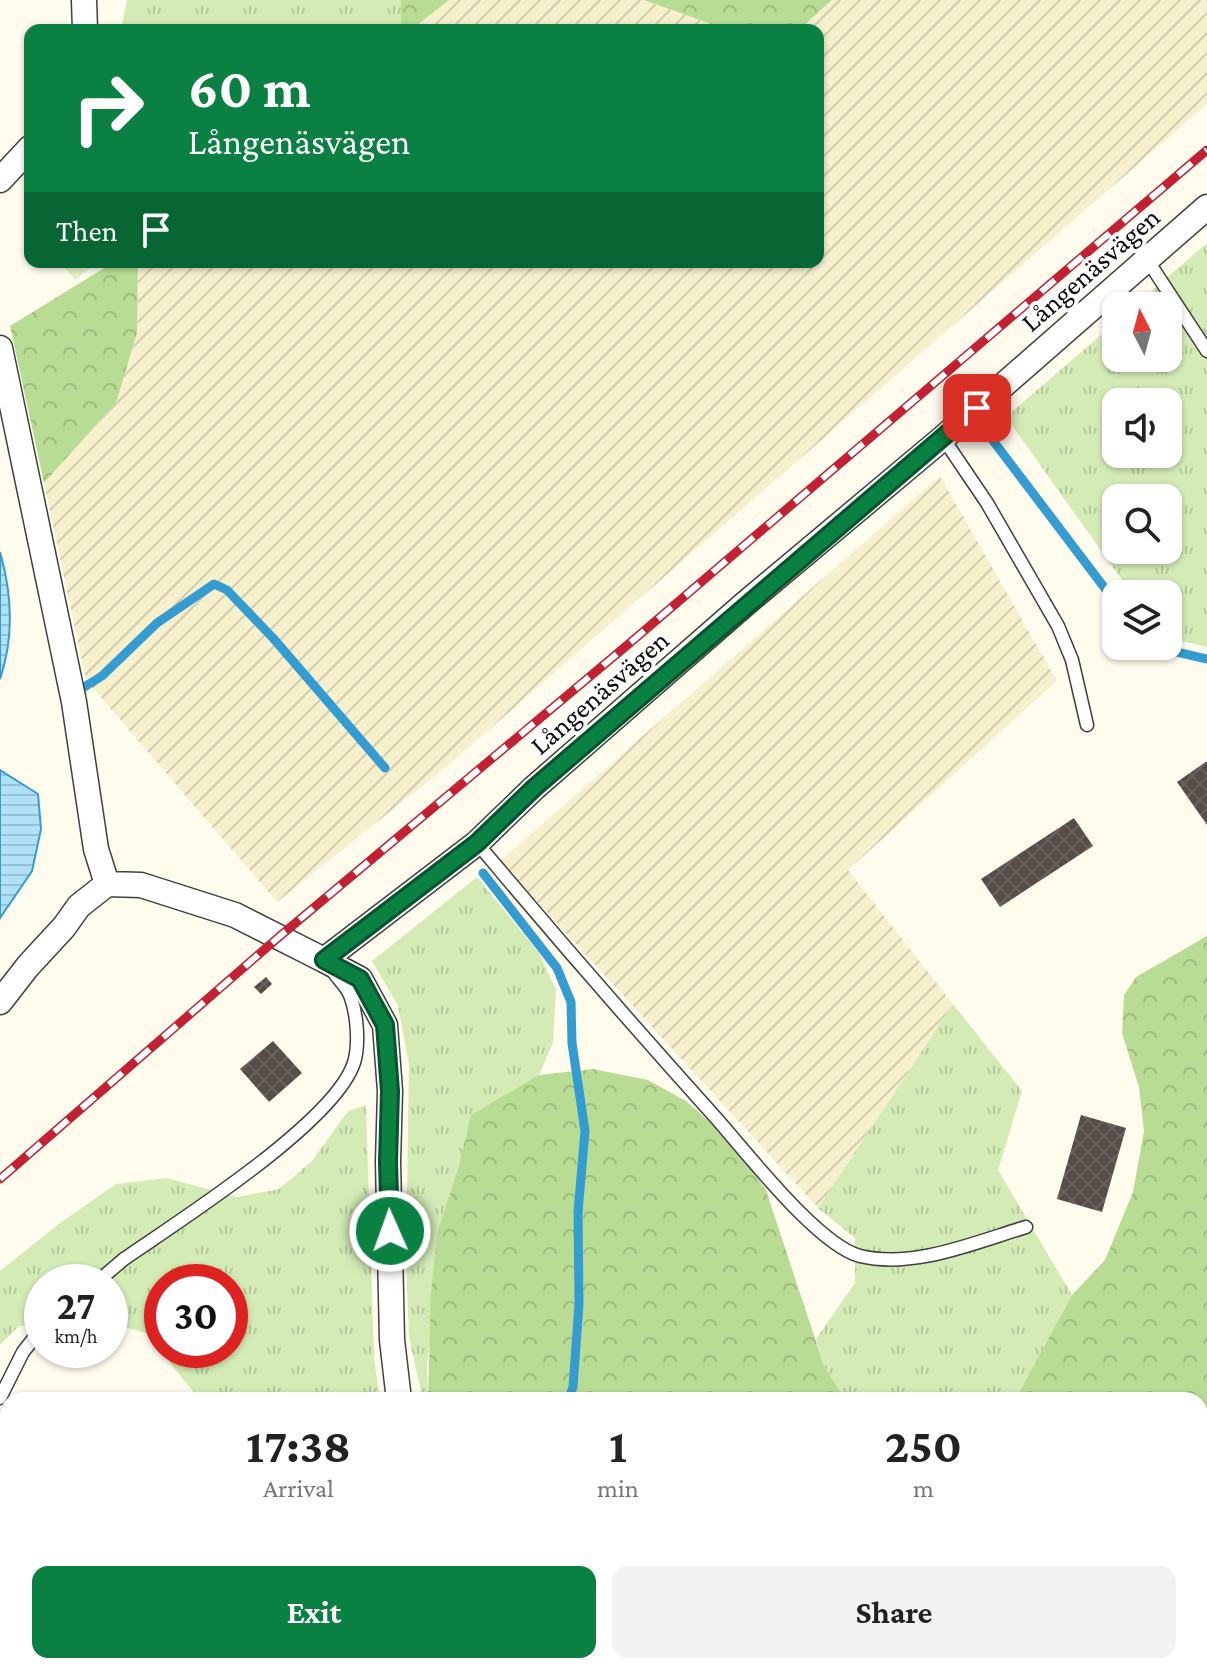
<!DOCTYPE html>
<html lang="en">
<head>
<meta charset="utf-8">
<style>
	:root { --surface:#fff; --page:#f2f2f2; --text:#222; --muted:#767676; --accent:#0b8043 }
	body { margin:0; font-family:"Crimson Pro",serif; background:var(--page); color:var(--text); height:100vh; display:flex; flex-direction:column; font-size:30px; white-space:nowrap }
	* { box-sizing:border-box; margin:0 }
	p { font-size:26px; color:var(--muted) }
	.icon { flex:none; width:44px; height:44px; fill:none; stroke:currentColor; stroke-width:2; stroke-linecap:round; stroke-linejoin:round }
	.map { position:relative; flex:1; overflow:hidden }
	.details { position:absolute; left:0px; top:1392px; width:1208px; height:282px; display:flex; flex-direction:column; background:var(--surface); border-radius:24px 24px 0 0; box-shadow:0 2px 6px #0004 }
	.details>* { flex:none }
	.guide { position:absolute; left:24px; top:24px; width:800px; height:244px; border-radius:16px; box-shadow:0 2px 6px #0004; background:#0b8043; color:#fff; overflow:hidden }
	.needle { width:52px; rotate:354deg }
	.fabs { position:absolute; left:1102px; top:292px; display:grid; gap:16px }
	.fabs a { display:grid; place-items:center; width:80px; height:80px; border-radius:16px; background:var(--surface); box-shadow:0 2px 6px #0004; font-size:40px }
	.speed { position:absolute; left:24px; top:1264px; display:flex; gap:16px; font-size:40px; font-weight:700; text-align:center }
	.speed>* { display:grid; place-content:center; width:104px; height:104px; border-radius:50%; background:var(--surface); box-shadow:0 2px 6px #0004; line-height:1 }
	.speed small { font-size:20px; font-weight:400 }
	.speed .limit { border:12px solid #d22; background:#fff; color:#111 }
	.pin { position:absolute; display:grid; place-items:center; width:68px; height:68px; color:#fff; margin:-34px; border-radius:16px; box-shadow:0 4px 12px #0006 }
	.me { position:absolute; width:88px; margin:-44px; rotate:358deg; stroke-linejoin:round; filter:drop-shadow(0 0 6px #0008) }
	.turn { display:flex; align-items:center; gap:28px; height:168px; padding:0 32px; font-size:36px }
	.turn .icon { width:104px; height:104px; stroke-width:2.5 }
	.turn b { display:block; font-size:56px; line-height:68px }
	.then { display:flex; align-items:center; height:76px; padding:0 32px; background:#0003; gap:16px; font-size:30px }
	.eta { display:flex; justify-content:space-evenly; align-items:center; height:136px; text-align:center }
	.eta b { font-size:48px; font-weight:700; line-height:56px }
	.action { display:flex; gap:16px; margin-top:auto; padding:16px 32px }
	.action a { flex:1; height:92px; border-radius:16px; background:var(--accent); color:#fff; font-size:32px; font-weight:700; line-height:92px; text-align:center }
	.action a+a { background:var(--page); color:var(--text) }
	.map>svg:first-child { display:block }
	.farmland { fill:url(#farmland-furrows) }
	.grass { fill:url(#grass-tufts); fill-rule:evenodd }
	.forest { fill:url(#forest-crowns) }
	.pitch { fill:#e5f1c8 }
	.water { fill:url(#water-rules); stroke:#359cd1; stroke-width:2 }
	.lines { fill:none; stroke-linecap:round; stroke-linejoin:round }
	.stream { stroke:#359cd1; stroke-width:9 }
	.building { fill:url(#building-cross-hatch) }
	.service-casing { stroke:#404040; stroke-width:15 }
	.minor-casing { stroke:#404040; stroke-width:27 }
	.service { stroke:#fff; stroke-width:12 }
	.minor { stroke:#fff; stroke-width:24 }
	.rail-casing { stroke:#c12132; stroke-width:9 }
	.rail { stroke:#fff; stroke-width:6; stroke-dasharray:18; stroke-linecap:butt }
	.route-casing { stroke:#07532c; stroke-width:20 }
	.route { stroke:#0b8043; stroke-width:14 }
	.labels { text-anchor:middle; stroke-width:8; stroke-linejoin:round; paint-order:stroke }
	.street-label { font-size:28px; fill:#0d0d0d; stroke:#fff }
</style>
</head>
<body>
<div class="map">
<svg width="1207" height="1673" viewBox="0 0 1207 1673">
	<defs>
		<pattern id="farmland-furrows" width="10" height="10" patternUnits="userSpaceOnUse" patternTransform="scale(2)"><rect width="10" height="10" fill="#f6f0cd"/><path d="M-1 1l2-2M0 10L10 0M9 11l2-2" fill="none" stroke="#d2cdaf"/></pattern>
		<pattern id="grass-tufts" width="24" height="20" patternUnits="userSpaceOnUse" patternTransform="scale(2)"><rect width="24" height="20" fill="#d4ebb6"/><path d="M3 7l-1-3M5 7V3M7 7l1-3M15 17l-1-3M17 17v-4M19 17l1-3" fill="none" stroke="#b5c89b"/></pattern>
		<pattern id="forest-crowns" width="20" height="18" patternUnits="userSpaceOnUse" patternTransform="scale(2)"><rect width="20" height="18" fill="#b9dc95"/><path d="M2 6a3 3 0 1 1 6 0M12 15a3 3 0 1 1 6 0" fill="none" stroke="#9ebc7f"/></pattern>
		<pattern id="water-rules" width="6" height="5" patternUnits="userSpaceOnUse" patternTransform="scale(2)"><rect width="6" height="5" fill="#b0e1f8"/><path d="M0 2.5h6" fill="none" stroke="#96c0d3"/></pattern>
		<pattern id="building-cross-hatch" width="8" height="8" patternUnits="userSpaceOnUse" patternTransform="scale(2)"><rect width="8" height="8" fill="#564d49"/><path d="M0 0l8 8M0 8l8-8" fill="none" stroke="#69625f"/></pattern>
	</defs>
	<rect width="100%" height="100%" fill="#fffbed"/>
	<path class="farmland" d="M449,0H644L728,30H411Z
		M832,0H1207V104L446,767L277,902L86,680L44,483L116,403L137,333L138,262H818V30H799Z
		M940,476L1057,681L848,870L953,1004L818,1208L500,861Z"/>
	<path class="grass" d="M127,0H401V30H121Z
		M1207,243V647L1168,638V594H1132L1006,417L1116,322V358H1168V306H1134ZM1116,402H1168V454H1116ZM1116,498H1168V550H1116Z
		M477,877L539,953L556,990L553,1043L539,1075L471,1116L458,1169L427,1363L428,1400H423L409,1337L406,1259L409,1065L398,1006L372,961Z
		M953,1004L1022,1091L998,1170L1072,1295L1015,1400H846L824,1366L816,1339L855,1283V1238L818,1208Z
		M366,1105L374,1357L380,1400H200L146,1333L110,1323V1282H42V1325L19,1326L0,1345V1271L60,1223L116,1184L167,1178L237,1197L279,1189L312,1161L348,1111ZM162,1282H230V1350H162Z
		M104,1666H443V1673H99Z"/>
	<path class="forest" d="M401,0H449L411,30H401Z
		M644,0H832L799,30H728Z
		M114,262H138L137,333L116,403L44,483L10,326Z
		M1207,936V1673H976L975,1666H1200V1400H1015L1072,1295L1105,1260L1133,1192L1144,1131L1139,1087L1122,1033L1124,995L1136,977Z
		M593,1069L648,1080L686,1101L732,1142L766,1190L824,1366L846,1400H428L431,1292L438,1231L458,1169L471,1115L539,1075Z
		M541,1666H897L892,1673H545Z"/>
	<path class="pitch" d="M60,262H98L75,280Z"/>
	<path class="water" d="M0,552C12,594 14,638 0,679Z
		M0,770L38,794L41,829L32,871L0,918Z"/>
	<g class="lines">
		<path class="stream" d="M985,430L1116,603
			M1151,646L1207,659
			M81,689L102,676L157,623L214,584L227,590L273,638L385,768
			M483,873L557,968L571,1002L572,1043L585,1131L578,1212L579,1304L573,1387L568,1400
			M466,1666L467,1673"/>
	</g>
	<path class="building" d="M1207,761V825L1177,782Z
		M1074,818L1093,846L1000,907L981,879Z
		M266,977L272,984L261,994L254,987Z
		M273,1041L302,1073L269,1102L240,1069Z
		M1081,1115L1126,1128L1102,1212L1057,1199Z"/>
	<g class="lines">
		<defs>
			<path id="service" d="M1148,261L1207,351
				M943,438L987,503L1058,626L1072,660L1087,725
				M477,843C555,936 635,1028 716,1118C747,1153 818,1245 860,1256C914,1269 976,1242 1026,1227
				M97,1282L124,1259C177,1222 341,1119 355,1059C359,1042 357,1015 351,998C349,989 339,980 334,973
				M0,1398L23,1352L42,1328"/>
			<path id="minor" d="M84,0L85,30
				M0,180L30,148
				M0,348L74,702L96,849L107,884
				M324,960L360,979L385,1025L390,1091L388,1162L392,1340L399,1400
				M0,1002L28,966L64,927L79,906L107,884L141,885L235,915L324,960L477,843L534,788L746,603L943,438L1207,207
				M515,1666L518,1673"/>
		</defs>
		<use href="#service" class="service-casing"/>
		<use href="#minor" class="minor-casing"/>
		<use href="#service" class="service"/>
		<use href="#minor" class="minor"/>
		<defs>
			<path id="rail" d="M0,1179L280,936L631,642L1207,150"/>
		</defs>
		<use href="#rail" class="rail-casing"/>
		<use href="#rail" class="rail"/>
	</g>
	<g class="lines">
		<defs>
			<path id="route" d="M390,1231L388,1162L390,1091L385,1025L360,979L324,960L477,843L534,788L977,408"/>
		</defs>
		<use href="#route" class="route-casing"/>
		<use href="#route" class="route"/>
	</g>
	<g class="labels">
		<g class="street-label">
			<text transform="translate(1090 269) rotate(-41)" y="10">Långenäsvägen</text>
			<text transform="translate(599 692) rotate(-41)" y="10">Långenäsvägen</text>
		</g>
	</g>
</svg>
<div class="fabs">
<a><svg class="needle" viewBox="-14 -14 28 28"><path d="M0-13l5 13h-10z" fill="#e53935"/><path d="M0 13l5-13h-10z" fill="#767676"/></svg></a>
<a><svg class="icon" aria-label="sound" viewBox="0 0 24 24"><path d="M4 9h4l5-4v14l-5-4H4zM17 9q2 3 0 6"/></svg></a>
<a><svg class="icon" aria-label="search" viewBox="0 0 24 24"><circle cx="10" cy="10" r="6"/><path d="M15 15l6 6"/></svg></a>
<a><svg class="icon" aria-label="layers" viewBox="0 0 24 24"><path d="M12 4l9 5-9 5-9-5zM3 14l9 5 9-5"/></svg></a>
</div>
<div class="speed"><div>27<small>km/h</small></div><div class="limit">30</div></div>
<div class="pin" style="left:977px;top:408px;background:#d93025"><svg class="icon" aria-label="arrive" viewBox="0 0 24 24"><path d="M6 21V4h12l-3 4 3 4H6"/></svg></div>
<svg class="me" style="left:390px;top:1231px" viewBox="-20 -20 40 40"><circle r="17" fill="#0b8043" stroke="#fff" stroke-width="3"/><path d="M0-11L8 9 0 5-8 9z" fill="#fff"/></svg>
<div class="guide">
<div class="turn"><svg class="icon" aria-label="right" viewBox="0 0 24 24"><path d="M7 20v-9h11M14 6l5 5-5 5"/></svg><div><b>60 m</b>Långenäsvägen</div></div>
<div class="then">Then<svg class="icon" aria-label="arrive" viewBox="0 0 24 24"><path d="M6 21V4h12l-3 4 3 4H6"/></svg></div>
</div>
<section class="details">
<div class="eta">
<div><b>17:38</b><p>Arrival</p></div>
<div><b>1</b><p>min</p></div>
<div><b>250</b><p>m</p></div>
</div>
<div class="action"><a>Exit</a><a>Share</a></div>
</section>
</div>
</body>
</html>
